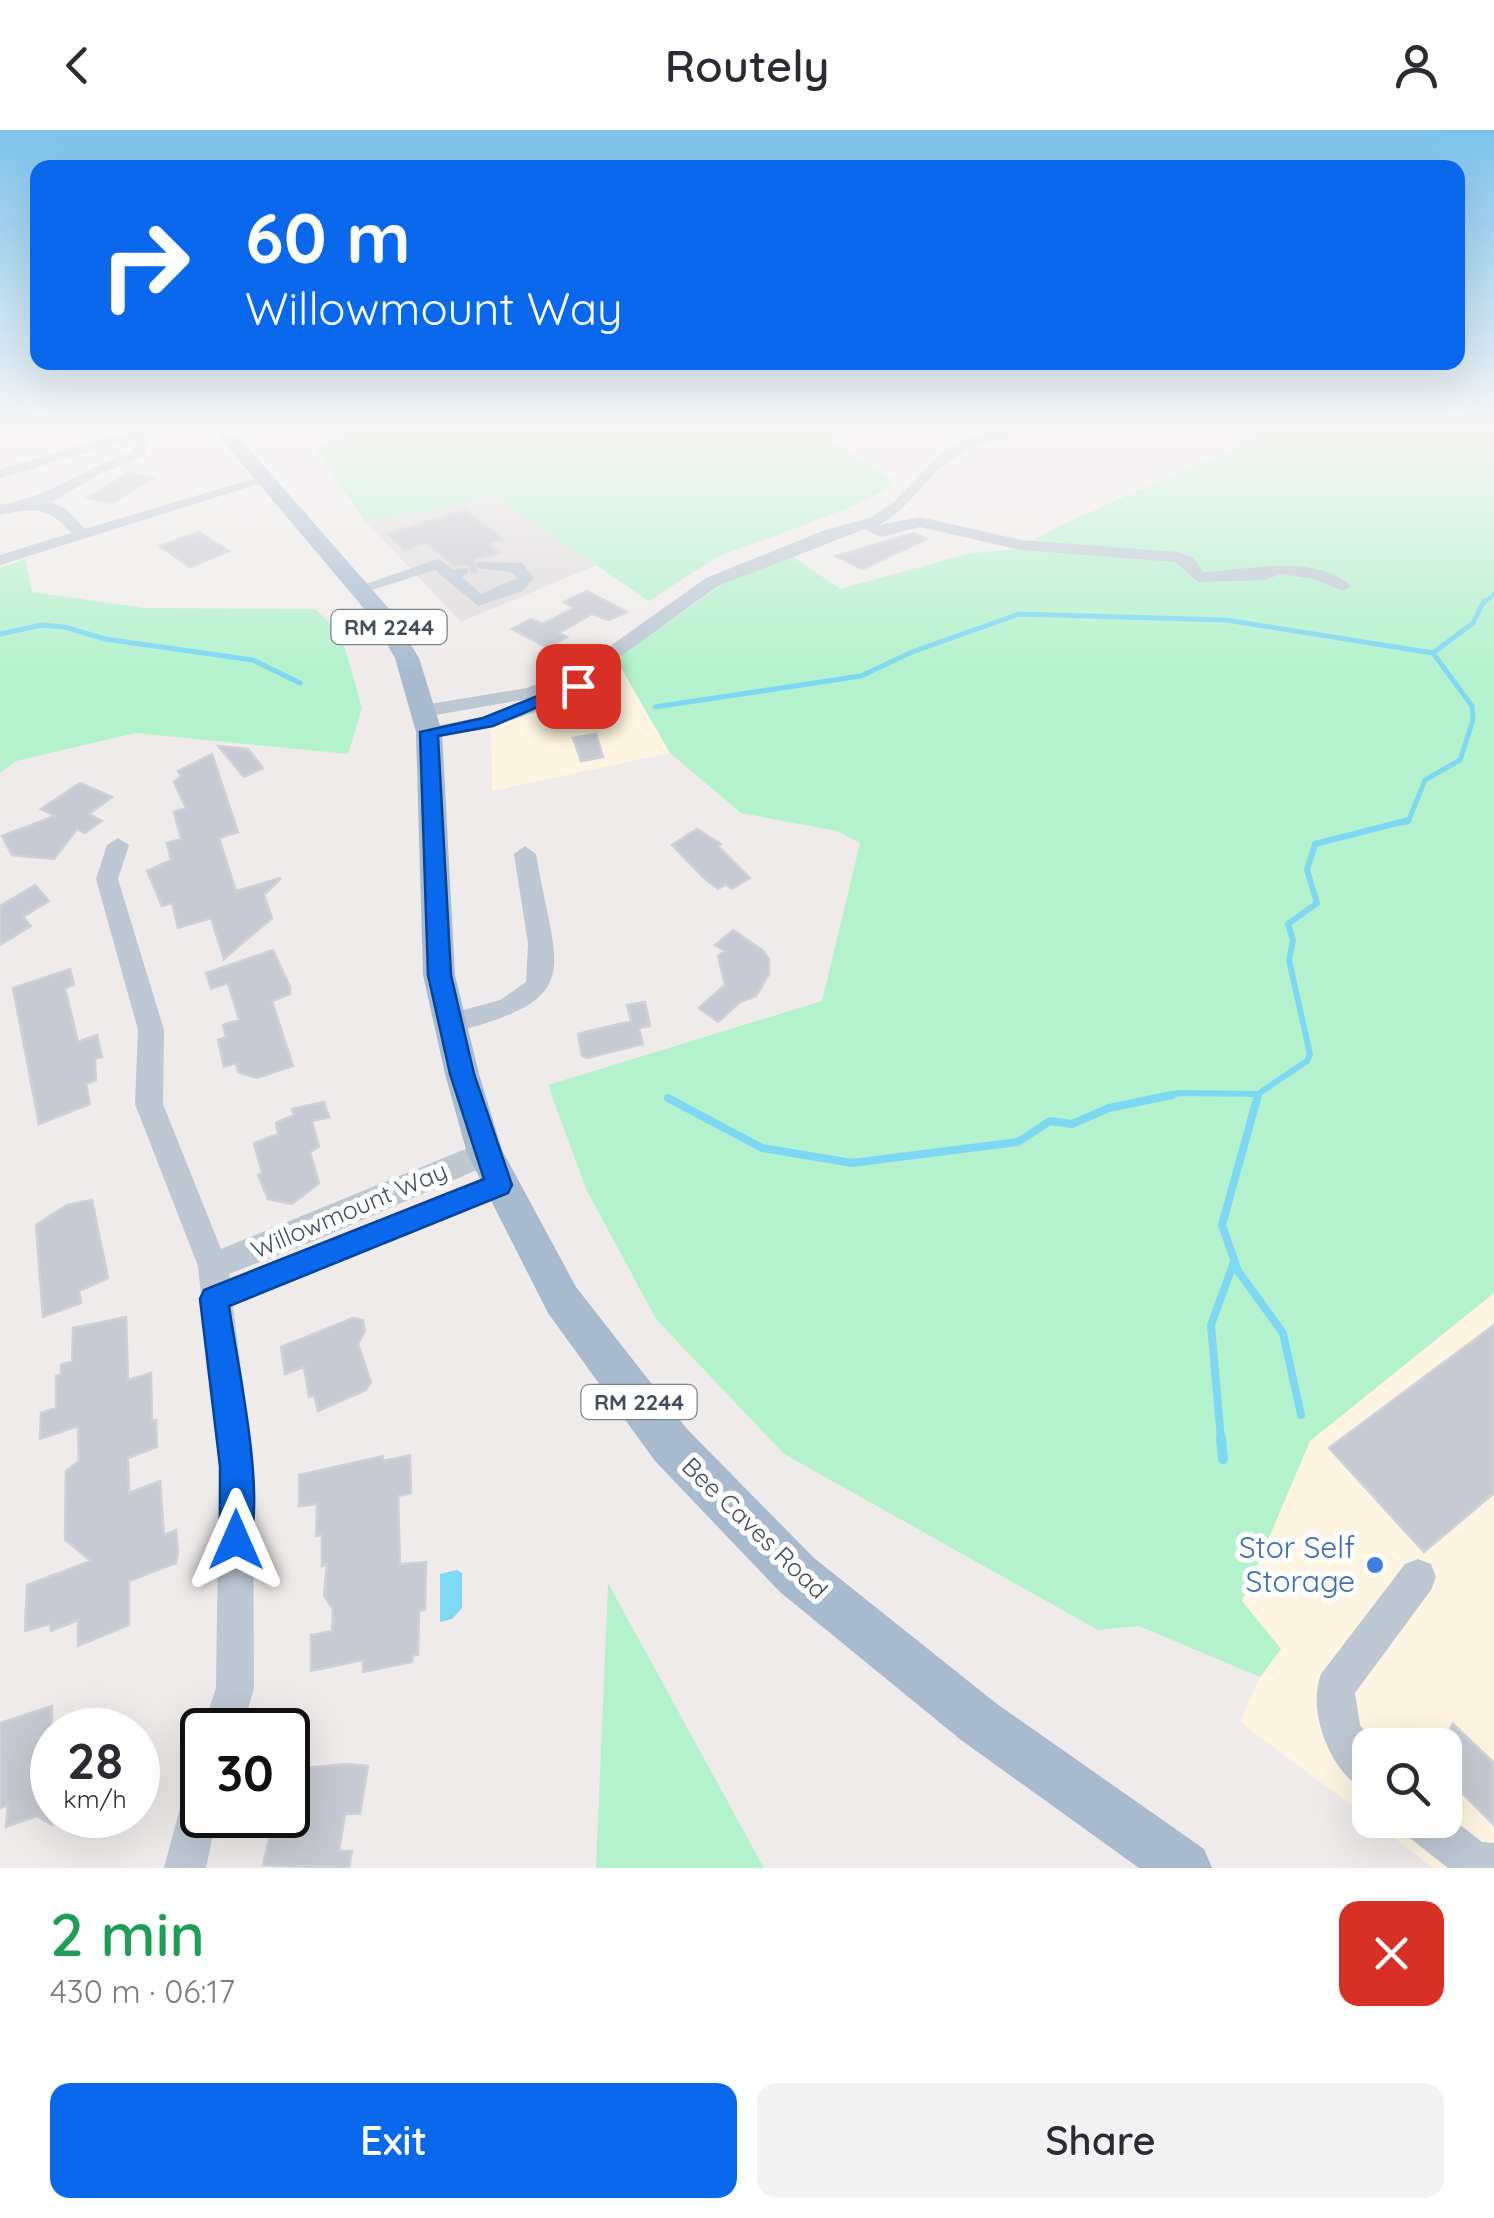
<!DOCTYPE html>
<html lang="en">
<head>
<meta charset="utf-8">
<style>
	:root { --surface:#fff; --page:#f2f2f3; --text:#2b2b33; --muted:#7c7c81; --accent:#0968eb }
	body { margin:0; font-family:Quicksand,sans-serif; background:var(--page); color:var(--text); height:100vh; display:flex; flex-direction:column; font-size:38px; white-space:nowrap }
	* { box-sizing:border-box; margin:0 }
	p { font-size:32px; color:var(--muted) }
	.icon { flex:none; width:55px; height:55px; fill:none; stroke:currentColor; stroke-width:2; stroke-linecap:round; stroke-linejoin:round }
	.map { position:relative; height:1738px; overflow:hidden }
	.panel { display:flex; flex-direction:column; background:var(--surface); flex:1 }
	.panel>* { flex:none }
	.top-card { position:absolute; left:30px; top:30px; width:1435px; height:210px; border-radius:20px; box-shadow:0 10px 40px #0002; background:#0968eb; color:#fff; overflow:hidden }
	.tools { position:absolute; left:1352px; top:1598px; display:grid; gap:20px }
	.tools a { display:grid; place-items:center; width:110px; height:110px; border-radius:20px; background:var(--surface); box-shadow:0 10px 40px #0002; font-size:50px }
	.speed { position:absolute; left:30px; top:1578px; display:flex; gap:20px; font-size:50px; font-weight:700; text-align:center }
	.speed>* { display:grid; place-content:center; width:130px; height:130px; border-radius:50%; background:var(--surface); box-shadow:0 10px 40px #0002; line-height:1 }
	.speed small { font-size:25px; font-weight:400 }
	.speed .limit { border:5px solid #111; border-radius:15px; background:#fff; color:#111 }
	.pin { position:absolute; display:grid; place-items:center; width:85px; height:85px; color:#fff; margin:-42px; border-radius:20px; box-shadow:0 5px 15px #0006 }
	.me { position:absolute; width:110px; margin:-55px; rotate:0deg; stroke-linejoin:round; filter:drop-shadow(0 0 8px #0008) }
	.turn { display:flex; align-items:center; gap:35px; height:210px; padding:0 50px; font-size:45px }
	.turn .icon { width:130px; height:130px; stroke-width:2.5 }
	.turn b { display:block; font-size:70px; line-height:85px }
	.round { display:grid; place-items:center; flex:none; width:105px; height:105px; border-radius:20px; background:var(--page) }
	.headline { display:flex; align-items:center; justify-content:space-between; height:170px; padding:0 50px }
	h1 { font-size:60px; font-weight:600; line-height:75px; color:#1e9e55 }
	.action { display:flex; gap:20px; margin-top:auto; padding:20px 50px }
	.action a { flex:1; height:115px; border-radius:20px; background:var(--accent); color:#fff; font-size:40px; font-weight:600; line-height:115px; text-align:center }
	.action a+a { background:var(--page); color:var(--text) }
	header { display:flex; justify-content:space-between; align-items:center; height:130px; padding:0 50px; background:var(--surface); font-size:45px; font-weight:600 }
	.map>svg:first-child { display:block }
	.commercial { fill:#fdf5e1 }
	.education { fill:#e0dcdd }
	.green { fill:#b4f2cd }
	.water { fill:#7dd9f3 }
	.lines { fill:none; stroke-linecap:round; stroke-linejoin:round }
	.stream-far4 { stroke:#7dd9f3; stroke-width:4 }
	.stream-far3 { stroke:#7dd9f3; stroke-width:5 }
	.stream-far2 { stroke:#7dd9f3; stroke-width:6 }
	.stream-far1 { stroke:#7dd9f3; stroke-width:8 }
	.stream { stroke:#7dd9f3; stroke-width:10 }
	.building { fill:#c7cad2; stroke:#cfd1d8; stroke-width:2.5 }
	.minor { fill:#bdc8d3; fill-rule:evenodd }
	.major { fill:#a8bbce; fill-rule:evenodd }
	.route { fill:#0968eb; stroke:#064499; stroke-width:2.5 }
	.shop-dot { fill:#3f7fe0; stroke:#fff; stroke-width:4 }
	.labels { text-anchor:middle; stroke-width:10; stroke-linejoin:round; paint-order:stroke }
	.shield { fill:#fff; stroke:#7b848c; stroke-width:2.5 }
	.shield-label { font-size:22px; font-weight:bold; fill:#434f5b }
	.street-label { font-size:25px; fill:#434f5b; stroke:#fff }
	.near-shop-label { font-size:30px; fill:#366cbe; stroke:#fff; text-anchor:end }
</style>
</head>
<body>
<header><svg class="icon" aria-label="back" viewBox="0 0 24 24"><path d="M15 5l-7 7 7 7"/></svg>Routely<svg class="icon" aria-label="person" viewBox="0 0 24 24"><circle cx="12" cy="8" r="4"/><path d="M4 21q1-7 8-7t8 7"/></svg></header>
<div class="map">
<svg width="1494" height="1738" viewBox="0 0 1494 1738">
	<rect width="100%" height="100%" fill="#efebeb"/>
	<path class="commercial" d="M616,529L670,623L492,661L491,595L554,571Z
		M1494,1163V1738H1433L1371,1690H1445V1615H1370V1689L1240,1592L1260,1547L1281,1519L1242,1471L1310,1311Z"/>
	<path class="education" d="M491,364L596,435L461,492L365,391L456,375Z"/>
	<path class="green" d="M371,297H829L833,312L891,348L892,356L847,379L717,427L649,471L491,364L456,375L365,391L316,320L335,308Z
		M1269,297H1494V1163L1310,1311L1242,1471L1281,1519L1260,1547L1139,1496L1098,1500L784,1324L656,1189L586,1059L548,955L822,871L860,713L837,701L741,683L670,623L616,529L723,454L792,426L840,459L971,423L1018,419L1061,395L1239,316Z
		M25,429L32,462L144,478L315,479L341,504L362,578L348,624L135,603L16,631L0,643V438Z
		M608,1453L764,1738H596Z"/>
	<path class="water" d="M457,1440L462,1443V1478L452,1489L440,1492V1444Z"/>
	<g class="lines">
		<path class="stream-far4" d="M1483,474L1494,464"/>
		<path class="stream-far3" d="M0,504L41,495L65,497L105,509L253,530L300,553
			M655,577L861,546L912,522L1019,484L1226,490L1433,523L1473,493L1484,471
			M1400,693L1408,692L1425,650L1460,630L1473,590L1472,576L1433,523"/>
		<path class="stream-far2" d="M1160,967L1180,963L1258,964L1307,931L1310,924L1289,830L1293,810L1288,794L1317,773L1307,740L1315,714L1409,690"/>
		<path class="stream-far1" d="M1258,965L1222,1095L1238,1141L1283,1203L1301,1285
			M668,968L762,1018L852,1033L1018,1012L1050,991L1072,994L1109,978L1172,965
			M1221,1310L1211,1195L1234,1132"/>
		<path class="stream" d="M1221,1308L1223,1329"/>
	</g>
	<path class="building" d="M128,343L153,348L112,373L87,368Z
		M466,380L502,409L487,414L499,423L474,429L477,442L472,443L469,435H454L426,413L405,420L387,404Z
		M199,402L229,421L190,437L160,416Z
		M913,403L927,409L862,439L836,426Z
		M587,461L627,482L609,490L592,484L559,503L567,507L548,518L512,499L531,489L542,494L574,478L564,472Z
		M596,604L603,627L581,631L573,608Z
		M218,616L248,619L263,638L244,647Z
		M212,624L238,702L219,708L236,761L281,748L264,765L272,788L224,829L211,788L178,798L172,773L162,776L147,741L171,730L167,713L181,709L174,682L186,678L174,652L181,646L178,641Z
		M80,653L112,667L89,684L102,691L85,703L77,699L54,729L12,725L2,706L55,686L41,679Z
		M697,699L721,714L718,716L750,748L732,759L726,754L718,759L704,748L672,715Z
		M35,755L49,771L23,787L31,796L0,815V776Z
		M733,800L762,820L769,829V844L756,866L740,872L718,892L699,878L725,855L718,826L725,821L715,815Z
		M273,820L290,857V864L272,871L293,936L257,948L238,942L236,933L224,937L218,910L226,907L223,895L239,890L228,853L211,859L206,843Z
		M70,839L74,855L65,858L78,912L97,905L102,927L95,929L96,950L86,954L90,974L39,994L13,858Z
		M645,872L650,896L639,898L643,914L587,928L582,926L578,904L631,891L627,875Z
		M324,972L329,987L312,991L319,1017L310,1022L319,1053L292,1074L268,1069L258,1045L262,1043L254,1013L278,1004L276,993L294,985L292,979Z
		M92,1070L108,1148L79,1161L81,1173L43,1187L36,1095L67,1075Z
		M126,1187L128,1250L151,1243L152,1291L156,1290L157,1317L128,1328L129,1363L160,1351L164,1405L176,1400L178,1422L176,1433L129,1451V1495L78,1516V1490L51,1501L50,1494L25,1501L27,1455L91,1431L65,1410L66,1341L79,1331L78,1296L40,1309L41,1283L56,1278V1246L61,1245V1235L72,1231L73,1198Z
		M353,1188L363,1190L365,1201L358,1214L371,1252L366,1260L318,1281L314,1265L309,1267L304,1237L285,1244L281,1217Z
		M1494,1195V1363L1424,1422L1329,1318Z
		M410,1325L411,1363L398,1366L400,1434L426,1432L425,1480L419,1481L418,1525H413L412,1532L363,1542V1530L311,1541V1505L332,1501L333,1479L324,1466L327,1434L322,1436V1405L316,1406L317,1374L299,1376V1345L383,1326V1331Z
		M52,1576V1695L37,1686L6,1697L8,1675L0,1678V1593Z
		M1453,1594L1494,1633V1695L1445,1646V1606Z
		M348,1634L368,1636L360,1684H345L339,1721H352L349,1738L263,1735L270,1704H279L282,1685H288V1678H296L304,1638Z"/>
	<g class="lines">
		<path class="minor" d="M122,297H137L149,309L144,326L101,343L52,372L66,379L85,399L259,347L271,350L0,435V425L71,403C48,376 34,378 0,385V375C48,367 88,338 133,320L137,313L133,309L0,348V339L127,302Z
			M243,297H268L227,309L220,305Z
			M1008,297H1033C1009,311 980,310 954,328C925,346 910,379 879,395L920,387L1021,410L1178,422L1194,428L1203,442C1249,440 1314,423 1351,456L1343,461L1314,449L1281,444L1264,450L1198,452L1175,432L1021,420L920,397L881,407L865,399L718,456L599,542L538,567L424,587L414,581L424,575L527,558L585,534L706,448L825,400L870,388L894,372L938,325L967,307Z
			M438,429L453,439L467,438L469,442L462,447L481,464L517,448L511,442L477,438V432L522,433L534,448L522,461L478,476L435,440L359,464L351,459Z
			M540,568L547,570V578L494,596L429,608L419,602L422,598L483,587Z
			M118,708L129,715L118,749L164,900L163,974L221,1119L485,1011L495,1014L499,1023L495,1032L312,1112L229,1144L230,1148L499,1042L509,1046L513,1055L509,1064L233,1176L253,1336L254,1558L242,1600H202L216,1558L219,1336L198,1136L135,974L138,900L96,749L107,715Z
			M525,716L536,724C556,843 588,868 451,903L442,900L438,893L442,886L500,870L526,852L528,814L514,724Z
			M1418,1429L1431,1434L1436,1447L1431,1460L1355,1563L1360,1595L1374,1615H1370V1663C1332,1647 1306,1583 1321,1544L1405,1434Z
			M202,1642V1685H217L206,1738H164L188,1648Z
			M1445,1683L1482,1712L1494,1713V1738H1448L1406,1705L1400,1690H1445Z"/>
		<path class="major" d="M211,297H230L390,480L419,528L442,602L455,845L479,944L502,1020L576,1157L687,1299L814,1428L997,1574L1204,1719L1212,1738H1139L961,1610L780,1462L655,1331L548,1183L467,1023L445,944L423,845L416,602L395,528L372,488Z"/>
	</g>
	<linearGradient id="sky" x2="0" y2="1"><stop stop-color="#7dc3ec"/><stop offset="0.55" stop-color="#f8f6f6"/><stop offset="1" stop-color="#f8f6f6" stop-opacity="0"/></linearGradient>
	<rect width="1494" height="541" fill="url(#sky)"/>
	<path class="route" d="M572,552L587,556L493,596L438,606L451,845L474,944L512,1055L508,1063L229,1176C237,1234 268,1371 247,1421L236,1426L224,1421L220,1410V1336L200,1169L204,1160L484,1049L450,944L428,845L420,602L483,588Z"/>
	<circle class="shop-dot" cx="1375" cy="1435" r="10"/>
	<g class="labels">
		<g class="shield">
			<rect x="331.5" y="480" width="115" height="34" rx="8"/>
			<rect x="581.5" y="1255" width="115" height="34" rx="8"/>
		</g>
		<g class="shield-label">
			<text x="389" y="505">RM 2244</text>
			<text x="639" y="1280">RM 2244</text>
		</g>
		<g class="street-label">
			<text transform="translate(349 1080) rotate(-23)" y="9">Willowmount Way</text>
			<text transform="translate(755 1398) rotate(44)" y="9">Bee Caves Road</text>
		</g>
		<g class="near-shop-label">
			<text x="1355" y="1428">Stor Self<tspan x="1355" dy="34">Storage</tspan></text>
		</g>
	</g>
</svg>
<div class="tools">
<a><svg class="icon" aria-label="search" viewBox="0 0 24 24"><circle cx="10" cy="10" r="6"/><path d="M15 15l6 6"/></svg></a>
</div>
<div class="speed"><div>28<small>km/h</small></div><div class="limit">30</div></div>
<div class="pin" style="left:578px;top:556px;background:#d93025"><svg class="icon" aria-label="arrive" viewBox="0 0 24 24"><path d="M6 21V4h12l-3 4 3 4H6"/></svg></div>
<svg class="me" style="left:236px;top:1410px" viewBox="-20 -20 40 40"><path d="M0-17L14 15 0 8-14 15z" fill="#0968eb" stroke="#fff" stroke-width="4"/></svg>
<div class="top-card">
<div class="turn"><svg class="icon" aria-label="right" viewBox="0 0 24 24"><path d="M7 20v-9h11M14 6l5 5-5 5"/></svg><div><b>60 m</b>Willowmount Way</div></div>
</div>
</div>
<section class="panel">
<div class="headline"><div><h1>2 min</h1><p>430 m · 06:17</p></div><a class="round" style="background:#d93025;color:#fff"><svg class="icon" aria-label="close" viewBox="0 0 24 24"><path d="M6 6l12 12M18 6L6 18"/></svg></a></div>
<div class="action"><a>Exit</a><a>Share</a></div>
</section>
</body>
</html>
